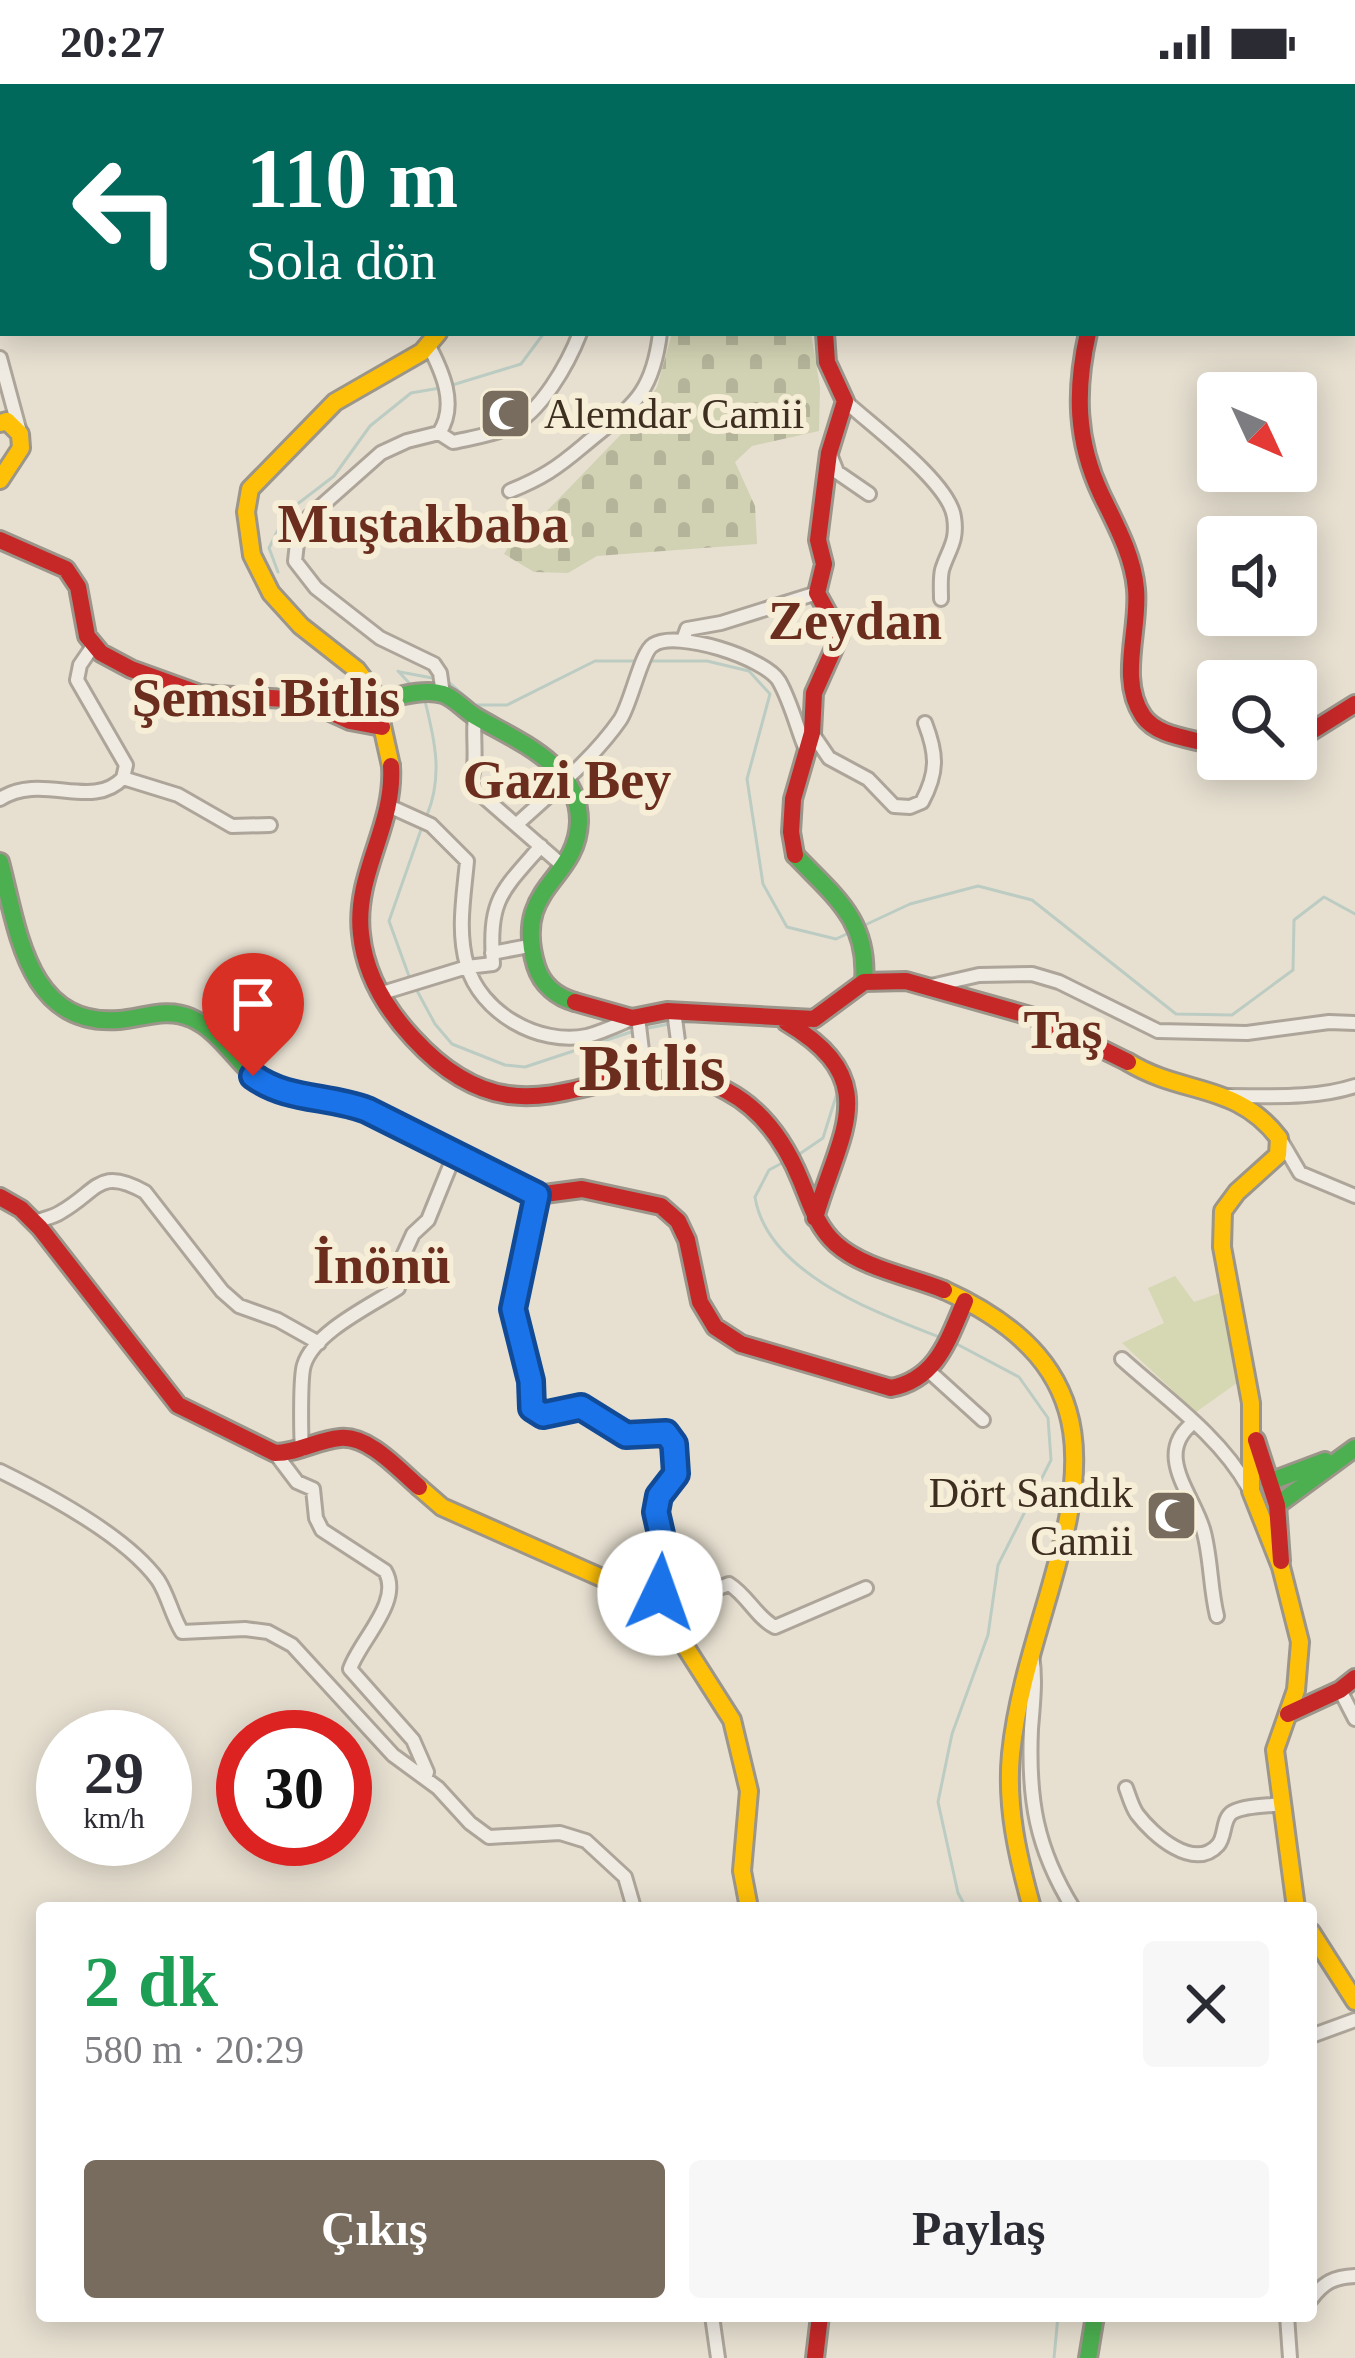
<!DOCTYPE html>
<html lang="tr">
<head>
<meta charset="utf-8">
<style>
	:root { --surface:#fff; --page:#f7f7f7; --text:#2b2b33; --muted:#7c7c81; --accent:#786c5e }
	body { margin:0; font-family:"Times New Roman",serif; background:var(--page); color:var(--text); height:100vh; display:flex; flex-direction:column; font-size:45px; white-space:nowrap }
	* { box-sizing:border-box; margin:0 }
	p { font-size:39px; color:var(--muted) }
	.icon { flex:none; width:66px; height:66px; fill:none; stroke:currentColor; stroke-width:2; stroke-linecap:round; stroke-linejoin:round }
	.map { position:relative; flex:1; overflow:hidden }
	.drawer { position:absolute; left:36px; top:1818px; width:1281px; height:420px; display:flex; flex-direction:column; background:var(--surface); border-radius:12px; box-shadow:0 6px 30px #0003 }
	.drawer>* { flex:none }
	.hud { position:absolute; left:0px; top:0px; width:1356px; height:252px; box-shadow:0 6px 30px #0003; background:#00695c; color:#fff; overflow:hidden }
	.needle { width:78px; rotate:134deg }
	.fabs { position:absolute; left:1197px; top:288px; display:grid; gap:24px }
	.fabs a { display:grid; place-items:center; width:120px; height:120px; border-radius:12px; background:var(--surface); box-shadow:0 6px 30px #0003; font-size:60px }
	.speed { position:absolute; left:36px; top:1626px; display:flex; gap:24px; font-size:60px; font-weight:700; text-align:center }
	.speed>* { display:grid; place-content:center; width:156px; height:156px; border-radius:50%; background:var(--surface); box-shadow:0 6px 30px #0003; line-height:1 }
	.speed small { font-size:30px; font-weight:400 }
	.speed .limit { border:18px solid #d22; background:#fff; color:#111 }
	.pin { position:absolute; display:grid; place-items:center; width:102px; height:102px; color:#fff; margin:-123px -51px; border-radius:50% 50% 50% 0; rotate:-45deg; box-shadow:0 0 12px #0007 }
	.pin .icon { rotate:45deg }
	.me { position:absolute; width:132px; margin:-66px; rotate:3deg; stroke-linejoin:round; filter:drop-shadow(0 0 9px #0008) }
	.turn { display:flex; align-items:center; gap:42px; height:252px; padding:0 48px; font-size:54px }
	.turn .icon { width:156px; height:156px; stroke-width:2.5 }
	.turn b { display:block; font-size:84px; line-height:102px }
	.round { display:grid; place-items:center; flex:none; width:126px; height:126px; border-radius:12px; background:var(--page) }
	.overview { display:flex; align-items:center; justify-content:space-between; height:204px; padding:0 48px }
	h1 { font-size:72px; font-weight:700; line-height:90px; color:#1e9e55 }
	.primary-button { display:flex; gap:24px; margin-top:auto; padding:24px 48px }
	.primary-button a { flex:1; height:138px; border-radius:12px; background:var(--accent); color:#fff; font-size:48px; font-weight:700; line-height:138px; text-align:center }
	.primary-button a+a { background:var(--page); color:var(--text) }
	.status { display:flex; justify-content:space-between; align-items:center; height:84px; padding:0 60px; background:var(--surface); direction:ltr }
	.status svg { height:33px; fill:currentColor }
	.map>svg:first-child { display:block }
	.green { fill:#d6d7b3 }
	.cemetery { fill:url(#cemetery-stones) }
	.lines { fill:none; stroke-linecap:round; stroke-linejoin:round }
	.stream { stroke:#bcccc2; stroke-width:3 }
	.street-casing { stroke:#ada599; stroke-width:18 }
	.fast-casing { stroke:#9c958a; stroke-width:22 }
	.slow-casing { stroke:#9c958a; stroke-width:22 }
	.jam-casing { stroke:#9c958a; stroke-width:22 }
	.street { stroke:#efebe3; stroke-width:12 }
	.fast { stroke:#4caf50; stroke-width:16 }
	.slow { stroke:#ffc107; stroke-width:16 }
	.jam { stroke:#c62828; stroke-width:16 }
	.route-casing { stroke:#114b97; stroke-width:30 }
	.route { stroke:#1a73e8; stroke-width:21 }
	.labels { text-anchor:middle; stroke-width:12; stroke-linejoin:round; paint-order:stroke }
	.poi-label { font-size:42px; fill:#3d2e20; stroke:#f7eed8; text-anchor:start }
	.district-label { font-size:54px; font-weight:bold; fill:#6b2e1e; stroke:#f7eed8 }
	.town-label { font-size:66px; font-weight:bold; fill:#6b2e1e; stroke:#f7eed8 }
</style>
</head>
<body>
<div class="status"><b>20:27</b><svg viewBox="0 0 49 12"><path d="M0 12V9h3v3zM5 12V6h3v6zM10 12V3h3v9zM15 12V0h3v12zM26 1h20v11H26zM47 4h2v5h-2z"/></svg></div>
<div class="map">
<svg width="1355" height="2274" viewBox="0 0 1355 2274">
	<defs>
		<pattern id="cemetery-stones" width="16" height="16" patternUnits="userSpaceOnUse" patternTransform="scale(3)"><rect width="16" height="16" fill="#d1d1b3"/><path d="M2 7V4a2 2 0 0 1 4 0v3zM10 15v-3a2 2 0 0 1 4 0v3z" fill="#b4b49a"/></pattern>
	</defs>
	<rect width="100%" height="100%" fill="#e7e0d1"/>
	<path class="green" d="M1175,1192L1194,1218L1220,1209L1237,1299L1196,1328L1122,1259L1164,1239L1148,1204Z"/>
	<path class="cemetery" d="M672,249H811L820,303L819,347L752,362L735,378L755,422L757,460L597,472L568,489L534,488L504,470L513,455L544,430L633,338L657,303Z"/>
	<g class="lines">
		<path class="stream" d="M283,0V3
			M449,302L521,280L544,249
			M278,488L269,464L287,428L334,392L370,342L411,309L440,304
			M650,577H707L749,587L770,610L747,695L763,800L787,843L836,855L851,848
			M398,587L411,601
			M400,588L438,595
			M447,597L475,621H507L595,577H640
			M425,617C435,657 443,692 427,731
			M865,841L910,820L978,802L1032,816L1176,930L1232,931L1293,886L1294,836L1324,813L1355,830
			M410,895L389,837L423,740
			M415,903L435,940L452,960L505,981L525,983L634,947
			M679,939L699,937
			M643,945L669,940
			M821,976L833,993
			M798,1071L823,1054L838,1006
			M784,1078L769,1086L755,1113C767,1189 875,1228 939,1253
			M953,1258L1019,1293L1048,1334L1051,1376L998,1481L988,1551L952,1650L938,1718L958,1809L966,1824
			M1054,2274L1058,2232"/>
		<defs>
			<path id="street" d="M428,260C442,287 458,321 439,349L407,357L381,369L310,432L298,450L295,477L316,504L380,554L434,580L440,589L443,610
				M0,274L20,348
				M845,317C872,342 949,398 954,433C958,458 948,466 942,486C940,495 941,506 941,515
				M439,349L453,358C471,354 493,351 510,343C541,328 568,280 580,249
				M830,370L837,388L869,410
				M510,407C542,394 557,384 583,362C629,323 652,315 660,249
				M683,556L687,545L721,539L817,509
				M475,632C472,655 479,681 469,700L562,781
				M812,649L829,674L868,695L894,722L910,723L922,718C938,688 937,670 925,639
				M123,694L178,711L232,742L270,741
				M0,715C42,688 92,727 123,694L126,681L77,596L80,581L93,562
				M391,723L431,741L467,777C464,811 457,847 467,881C480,928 538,962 587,952C602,948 617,941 631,935
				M516,741C552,708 593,675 620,636C631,620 641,568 653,561C676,545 765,574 779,597C791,618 797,644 806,666
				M492,869L529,862
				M931,902L979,891L1032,890L1059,898L1158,947L1247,949L1329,938L1355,939
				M379,910L467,883L493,880C489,815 500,809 541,762
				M638,933L645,992
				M663,991L678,957L674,927
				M1229,1012C1271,1012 1315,1015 1355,1002
				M1280,1055L1300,1089L1355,1112
				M537,1111L513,1225L531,1297L533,1325L543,1331L581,1323L626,1351L666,1349L674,1360L676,1390L659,1411L656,1428L666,1472L657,1499L669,1537L711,1507L729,1500C748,1512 756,1533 775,1543L866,1504
				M34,1138C43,1135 54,1133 61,1128C98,1107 99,1082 145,1108L222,1207L239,1222L278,1236L319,1259
				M1122,1275C1164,1313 1220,1352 1248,1403
				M930,1288L983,1336
				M1193,1339C1153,1370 1193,1410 1203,1445C1211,1472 1210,1504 1217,1532
				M302,1366C301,1351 300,1293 304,1281C314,1248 372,1221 398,1204V1183L413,1150L428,1136L456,1067
				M275,1369L297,1398L313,1405L316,1434L322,1446L385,1487C403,1517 360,1556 350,1585L413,1656L427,1688L425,1694
				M0,1387C49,1411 126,1452 158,1496C168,1511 172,1532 182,1548L245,1545L268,1548L292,1561L393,1671L438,1704L470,1739L489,1753L560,1749L586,1757L625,1793L634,1824
				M1032,1570C1036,1596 1033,1619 1031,1645C1028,1715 1036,1764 1073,1824
				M1340,1606L1355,1635
				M1126,1704C1129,1712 1132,1723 1137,1730C1152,1750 1194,1788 1218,1761C1226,1752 1222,1734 1233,1728C1246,1721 1268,1722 1282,1720
				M1311,1952L1355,1936
				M1311,2215C1324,2198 1334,2193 1355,2192
				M712,2232L718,2274
				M1287,2232L1290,2274"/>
			<path id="fast" d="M204,0L208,3
				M361,0L363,3
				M890,3L891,0
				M378,617C397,613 423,604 443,610C453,613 464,625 473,631C514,656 580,679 579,738C577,798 512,802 536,882C542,901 557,913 575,918
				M795,771C834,812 869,836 864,898
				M0,778C18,846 27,943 119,936C143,934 167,923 191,934C226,949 241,990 275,1005C297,1016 324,1010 347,1018C384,1031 420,1053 455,1070
				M1269,1398L1325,1377
				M1277,1421L1355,1364
				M1088,2274L1095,2232"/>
			<path id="slow" d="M1164,0V3
				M0,339L7,337L20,350L21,364L0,396
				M391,682L375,610L357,586L301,542L271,509L252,471L246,428L250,405L335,318L422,268L438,249
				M1128,978C1184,1012 1236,998 1279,1054L1278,1071L1237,1108L1223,1127L1222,1163L1251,1319V1407L1281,1483L1300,1558L1296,1606L1275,1666L1296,1824
				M944,1206C1178,1312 1029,1489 1011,1670C1006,1723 1018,1774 1032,1824
				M419,1403L442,1423L618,1501L646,1517L669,1537L732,1636L749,1707L742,1787L749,1824
				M1311,1848L1355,1917"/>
			<path id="jam" d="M1088,249C1075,306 1076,357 1101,410C1116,441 1133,471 1136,505C1140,545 1118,595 1143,632C1158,654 1195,654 1218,663
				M0,456L66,485L78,503L87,552L101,569L131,585L200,610L304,616L350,637L382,643
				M1296,657L1355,620
				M391,682C395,742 354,790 361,850C365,891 386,925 413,954C533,1085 613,945 727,1007C763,1026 786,1060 801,1097C810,1119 817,1143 836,1160C864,1185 910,1192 944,1206
				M795,771L791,748L793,715L812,649L814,609L840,551L817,509L824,480L818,456L829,369L845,317L827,278L825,249
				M575,918L632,934L667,927L814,935L864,898L906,897L1041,935L1128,978
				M786,938C886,997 839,1049 815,1134
				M455,1070L537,1111L582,1105L661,1122L678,1137L687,1156L700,1218L715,1243L741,1260L891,1304C937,1295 948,1256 965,1217
				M0,1113L21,1125L40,1144L178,1321L275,1369C298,1369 317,1356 340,1354C369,1351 399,1386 419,1403
				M1256,1356L1277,1421L1281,1477
				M1288,1630L1340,1606L1355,1594
				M815,2274L820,2232"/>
		</defs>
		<use href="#street" class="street-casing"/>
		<use href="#fast" class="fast-casing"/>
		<use href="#slow" class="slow-casing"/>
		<use href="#jam" class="jam-casing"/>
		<use href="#street" class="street"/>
		<use href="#fast" class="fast"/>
		<use href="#slow" class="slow"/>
		<use href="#jam" class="jam"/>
	</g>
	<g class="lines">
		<defs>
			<path id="route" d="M253,992C288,1017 327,1011 367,1026L537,1111L513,1225L531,1297L532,1324L543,1331L581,1323L626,1351L666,1349L674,1360L676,1390L659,1412L656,1428L666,1472L657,1499L660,1509"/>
		</defs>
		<use href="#route" class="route-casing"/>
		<use href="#route" class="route"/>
	</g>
	<defs>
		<symbol id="mosque-square" viewBox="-11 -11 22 22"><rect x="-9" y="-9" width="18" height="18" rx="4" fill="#786c5e" stroke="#f7eed8"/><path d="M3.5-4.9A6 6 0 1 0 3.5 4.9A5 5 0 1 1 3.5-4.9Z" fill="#fff"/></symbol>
	</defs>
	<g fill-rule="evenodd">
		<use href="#mosque-square" x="476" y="300" width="59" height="59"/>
		<use href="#mosque-square" x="1142" y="1402" width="59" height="59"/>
	</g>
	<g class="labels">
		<g class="poi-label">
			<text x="544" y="344">Alemdar Camii</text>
			<text x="1133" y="1423" text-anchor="end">Dört Sandık<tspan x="1133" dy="48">Camii</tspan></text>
		</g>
		<g class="district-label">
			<text x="423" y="458">Muştakbaba</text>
			<text x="855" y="555">Zeydan</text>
			<text x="266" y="632">Şemsi Bitlis</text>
			<text x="567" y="714">Gazi Bey</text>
			<text x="1063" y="964">Taş</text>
			<text x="382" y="1199">İnönü</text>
		</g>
		<g class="town-label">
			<text x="652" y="1006">Bitlis</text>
		</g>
	</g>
</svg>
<div class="fabs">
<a><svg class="needle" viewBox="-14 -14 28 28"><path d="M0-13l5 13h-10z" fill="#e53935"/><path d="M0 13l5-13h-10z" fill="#7c7c81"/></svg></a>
<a><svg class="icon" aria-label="sound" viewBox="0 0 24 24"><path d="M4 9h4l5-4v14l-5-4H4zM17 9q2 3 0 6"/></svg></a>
<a><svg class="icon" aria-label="search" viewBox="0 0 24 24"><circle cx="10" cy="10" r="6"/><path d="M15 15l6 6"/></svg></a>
</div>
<div class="speed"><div>29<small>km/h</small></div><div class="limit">30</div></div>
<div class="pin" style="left:253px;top:992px;background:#d93025"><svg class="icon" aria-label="arrive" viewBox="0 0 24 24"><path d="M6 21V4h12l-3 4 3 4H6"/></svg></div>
<svg class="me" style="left:660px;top:1509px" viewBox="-20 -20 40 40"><circle r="19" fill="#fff"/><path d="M0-13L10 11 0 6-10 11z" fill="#1a73e8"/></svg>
<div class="hud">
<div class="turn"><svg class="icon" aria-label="left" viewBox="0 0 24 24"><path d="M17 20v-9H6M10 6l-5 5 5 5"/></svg><div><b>110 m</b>Sola dön</div></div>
</div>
<section class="drawer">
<div class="overview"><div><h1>2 dk</h1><p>580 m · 20:29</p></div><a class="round"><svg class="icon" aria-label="close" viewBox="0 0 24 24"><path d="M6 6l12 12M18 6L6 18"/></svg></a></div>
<div class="primary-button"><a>Çıkış</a><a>Paylaş</a></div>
</section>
</div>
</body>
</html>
